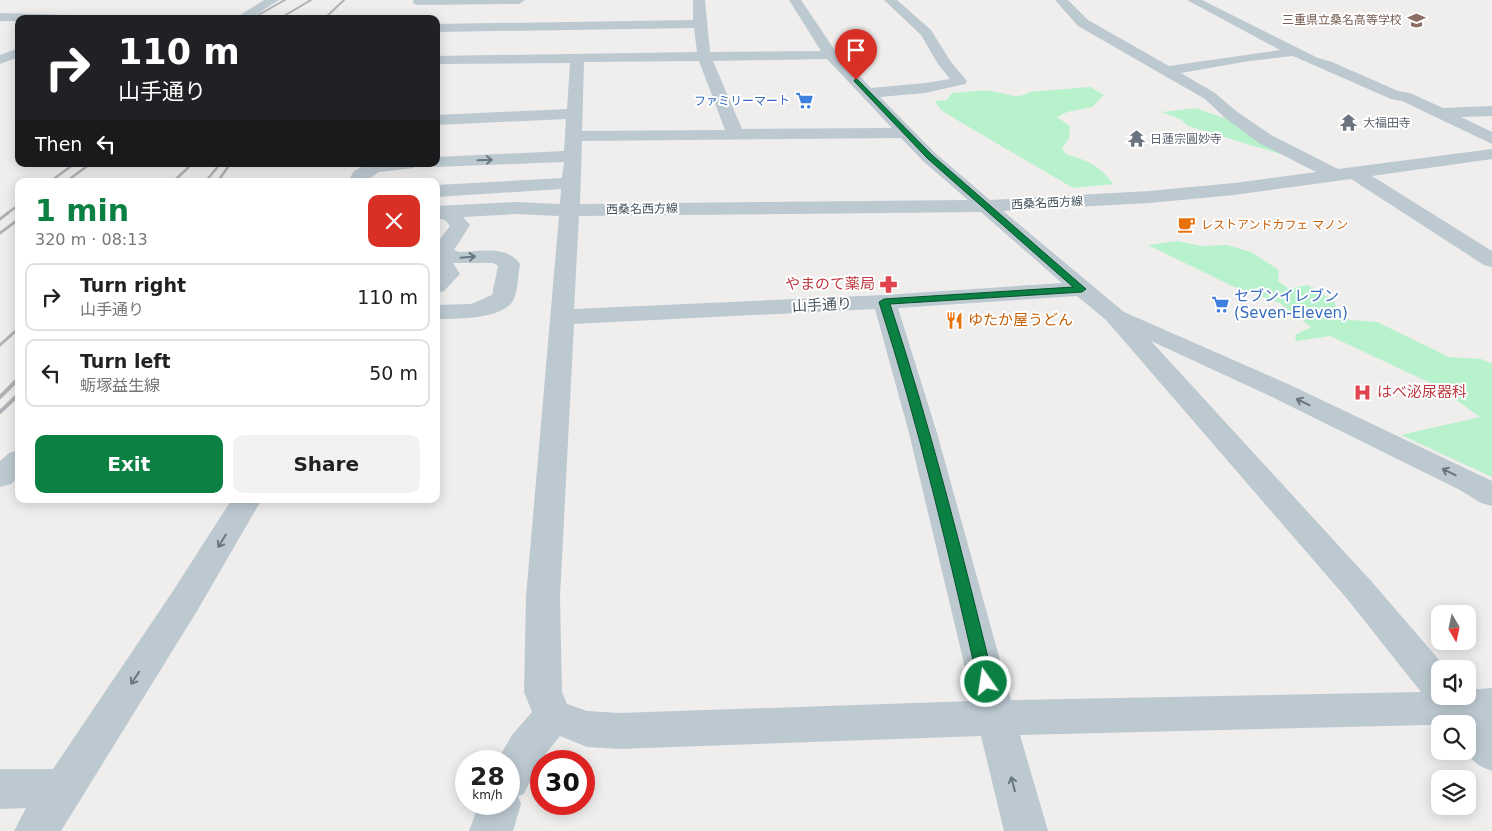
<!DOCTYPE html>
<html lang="en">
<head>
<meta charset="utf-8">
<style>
	:root { --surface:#fff; --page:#f2f2f2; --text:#222; --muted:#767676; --line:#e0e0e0; --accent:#0b8043 }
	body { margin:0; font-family:"DejaVu Sans","Noto Sans JP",sans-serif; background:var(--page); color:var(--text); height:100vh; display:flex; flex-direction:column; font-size:19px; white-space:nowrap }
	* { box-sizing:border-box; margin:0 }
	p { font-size:16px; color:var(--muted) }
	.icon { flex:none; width:28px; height:28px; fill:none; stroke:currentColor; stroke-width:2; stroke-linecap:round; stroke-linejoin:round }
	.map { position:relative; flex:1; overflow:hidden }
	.sheet { position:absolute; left:15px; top:178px; width:425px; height:325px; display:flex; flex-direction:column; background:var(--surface); border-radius:10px; box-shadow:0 2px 12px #0003 }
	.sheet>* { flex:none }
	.hud { position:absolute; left:15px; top:15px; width:425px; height:152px; border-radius:10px; box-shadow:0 2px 12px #0003; background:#202124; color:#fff; overflow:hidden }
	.needle { width:32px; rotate:171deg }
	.buttons { position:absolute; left:1431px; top:605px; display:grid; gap:10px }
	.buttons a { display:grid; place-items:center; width:45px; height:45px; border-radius:10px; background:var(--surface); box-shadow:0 2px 12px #0003; font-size:25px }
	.speed { position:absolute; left:455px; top:750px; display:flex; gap:10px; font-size:25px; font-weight:700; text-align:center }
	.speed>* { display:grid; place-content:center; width:65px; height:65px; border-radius:50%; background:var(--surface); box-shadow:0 2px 12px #0003; line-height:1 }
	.speed small { font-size:12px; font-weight:400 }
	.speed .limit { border:8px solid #d22; background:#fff; color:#111 }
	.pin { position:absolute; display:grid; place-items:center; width:42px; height:42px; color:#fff; margin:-51px -21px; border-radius:50% 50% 50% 0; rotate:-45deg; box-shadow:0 0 5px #0007 }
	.pin .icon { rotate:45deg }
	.me { position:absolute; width:55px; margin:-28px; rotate:347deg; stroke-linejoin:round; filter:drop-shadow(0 0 4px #0008) }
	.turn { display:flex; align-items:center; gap:18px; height:105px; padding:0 20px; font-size:22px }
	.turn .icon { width:65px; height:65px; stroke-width:2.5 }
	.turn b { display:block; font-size:35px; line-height:42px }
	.then { display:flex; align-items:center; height:48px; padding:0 20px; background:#0003; gap:10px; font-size:19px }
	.round { display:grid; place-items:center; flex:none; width:52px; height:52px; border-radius:10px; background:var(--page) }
	.overview { display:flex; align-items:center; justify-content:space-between; height:85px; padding:0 20px }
	h1 { font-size:30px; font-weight:700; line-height:38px; color:var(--accent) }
	.cta { display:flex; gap:10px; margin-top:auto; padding:10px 20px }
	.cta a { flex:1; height:58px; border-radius:10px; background:var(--accent); color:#fff; font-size:20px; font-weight:700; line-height:58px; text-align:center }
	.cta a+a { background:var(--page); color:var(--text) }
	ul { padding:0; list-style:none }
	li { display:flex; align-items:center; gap:15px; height:68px; margin:0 10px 8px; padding:0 10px; border:2px solid var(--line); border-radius:10px }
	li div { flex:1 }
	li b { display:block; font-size:19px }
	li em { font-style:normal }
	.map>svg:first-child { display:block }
	.green { fill:#b7f2cc }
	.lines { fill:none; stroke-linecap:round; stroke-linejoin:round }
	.minor { fill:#bcc9d1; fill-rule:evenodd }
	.rail-far3 { stroke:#afb3b8; stroke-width:2 }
	.rail-far2 { stroke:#afb3b8; stroke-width:2.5 }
	.rail-far1 { stroke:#afb3b8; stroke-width:3 }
	.rail { stroke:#afb3b8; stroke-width:4 }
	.oneway { stroke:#68767f }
	.route { fill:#0b8043; stroke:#07532c }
	.labels { text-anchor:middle; stroke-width:4; stroke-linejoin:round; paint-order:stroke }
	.far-education-label { font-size:12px; fill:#785e54; stroke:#fff; text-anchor:end }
	.far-shop-label { font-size:12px; fill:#366cbe; stroke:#fff; text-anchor:end }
	.far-worship-label { font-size:12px; fill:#5b616d; stroke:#fff; text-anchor:start }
	.far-street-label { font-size:12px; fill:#44525c; stroke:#fff }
	.far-food-label { font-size:12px; fill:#c56008; stroke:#fff; text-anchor:start }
	.health-label { font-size:15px; fill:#be3a42; stroke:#fff; text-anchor:end }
	.shop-label { font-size:15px; fill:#366cbe; stroke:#fff; text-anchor:start }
	.street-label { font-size:15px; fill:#44525c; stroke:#fff }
	.food-label { font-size:15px; fill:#c56008; stroke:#fff; text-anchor:start }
</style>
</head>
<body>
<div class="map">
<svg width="1492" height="831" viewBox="0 0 1492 831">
	<rect width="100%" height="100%" fill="#f0eded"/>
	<path class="green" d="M1090,87L1104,95L1092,107L1067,112L1057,117L1070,126L1069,138L1062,149L1066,154C1088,161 1099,165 1113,184L1073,188L962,123L941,110L935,101L947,100L952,93C966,92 982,89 996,92C1010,94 1016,100 1030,92Z
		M1196,108L1229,120L1281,152L1280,154L1188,126L1182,120L1162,112Z
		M1178,241L1201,246L1227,245L1251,252L1279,270L1278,281L1289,289L1307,285L1334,301L1338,312L1350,320L1377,322L1449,357L1481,359L1492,364V477L1401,435L1480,417L1437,386L1330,336L1296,341L1295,335L1311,327L1280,303L1232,286L1148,245Z"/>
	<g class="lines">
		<path class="minor" d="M264,0H279L249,19H234Z
			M413,0H525L519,4L418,5L414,4Z
			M693,0H705L710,52L821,51L789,0H801L836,52L871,88L925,83L950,79L938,64L921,35L884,0H897L931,30L951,62L967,81L965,84L925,93L880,97L935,153L990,200L1149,191L1234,183L1316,172L1259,143L1224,117L1205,99L1078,26L1055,0H1068L1088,20L1169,66L1280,50L1187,0H1202L1318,58L1332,62L1398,91L1410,93L1443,108L1492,106V116L1461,117L1492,132V144L1402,101L1391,99L1293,56L1249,61L1181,73L1215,93L1236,111L1271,135L1338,169L1492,149V159L1372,176L1492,251V267L1484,265L1351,179L1234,195L1149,203L1003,211L1124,312L1288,384L1492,481V506L1481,503L1460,490L1270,396L1151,341L1372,582L1447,669H1440V696H1468V690L1492,688V771C1463,761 1468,750 1468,724L1020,735L1048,831H1004L981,736L619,749L587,747L560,736L540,761L524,794L518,796L521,804L513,831H469L479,804H509V761H497L512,735L532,712L524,692L526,597L559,216L517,214L463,217L470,225L454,250L459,252C479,252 506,244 520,264C518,275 518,289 514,299C504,320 455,319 436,319V305L471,304L492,295L498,266L493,263H453L460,274L444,291L436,293V244L450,226L445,220L436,218V206L517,202L560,204L561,189L436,197V185L562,178L564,162L436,167L428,164H436V157L564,151L566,119L436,125V115L567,109L570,63L436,64V56L697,52L694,28L436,32V24L693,20ZM827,59L892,128L742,129L713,61ZM699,61L725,130L582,131L584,62ZM901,138L923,161L968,200L580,204L582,141ZM981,212L1062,283L884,295L574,309L579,216ZM1077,296L1106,320L1348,600L1421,692L1011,700L937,433L898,308ZM875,309L909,433L973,701L619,713L587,711L567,704L562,692L560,597L574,324Z
			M0,13L73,15L79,19H19V21H0Z
			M19,48V57L0,64V55Z
			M367,164H417L414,168L379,172L366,181H348L354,171Z
			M19,450V477L11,484L0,487V461L9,453Z
			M232,499H262L197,611L61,831H14L26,808L0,809V769H53L173,591Z"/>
		<path class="rail-far3" d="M251,19L285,0
			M279,19L311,0
			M324,19L344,0"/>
		<path class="rail-far2" d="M51,181L74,164
			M67,181L90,164
			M174,181L192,164
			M206,181L220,164
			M218,181L230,164
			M6,214L19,205"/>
		<path class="rail-far1" d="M0,219L8,213
			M0,233L19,219
			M0,345L19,328"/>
		<path class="rail" d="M0,397L19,378
			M0,412L19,394"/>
	</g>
	<defs><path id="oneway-shaft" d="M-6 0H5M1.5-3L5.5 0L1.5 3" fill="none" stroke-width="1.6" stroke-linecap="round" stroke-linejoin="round" transform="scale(1.25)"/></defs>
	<g class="oneway">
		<use href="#oneway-shaft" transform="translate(485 160) rotate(-2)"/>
		<use href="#oneway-shaft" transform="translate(468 257) rotate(-5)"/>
		<use href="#oneway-shaft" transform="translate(1303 402) rotate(-154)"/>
		<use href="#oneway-shaft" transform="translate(1449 472) rotate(-154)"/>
		<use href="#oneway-shaft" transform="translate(222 541) rotate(121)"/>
		<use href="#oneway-shaft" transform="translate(135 678) rotate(123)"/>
		<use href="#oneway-shaft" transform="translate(1013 784) rotate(-105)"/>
	</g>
	<path class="route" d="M856,78L932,155L1086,289L1082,292L890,304C931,428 963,555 994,682L992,686L986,688L981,686L978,682C949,554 919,426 879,302L884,299L1073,287L927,158L854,81Z"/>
	<defs>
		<symbol id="school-bare" viewBox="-9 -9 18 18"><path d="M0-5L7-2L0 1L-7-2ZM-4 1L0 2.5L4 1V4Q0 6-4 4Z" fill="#8d6e63" stroke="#fff" stroke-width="2.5" paint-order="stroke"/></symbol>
		<symbol id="supermarket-bare" viewBox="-9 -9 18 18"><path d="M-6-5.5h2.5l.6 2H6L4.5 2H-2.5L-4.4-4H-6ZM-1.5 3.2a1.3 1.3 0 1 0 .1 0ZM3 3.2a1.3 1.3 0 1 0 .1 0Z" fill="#3f7fe0" stroke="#fff" stroke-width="2.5" paint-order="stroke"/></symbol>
		<symbol id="temple-bare" viewBox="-9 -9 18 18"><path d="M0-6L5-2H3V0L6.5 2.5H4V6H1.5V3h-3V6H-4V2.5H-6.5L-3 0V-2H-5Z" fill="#6b7280" stroke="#fff" stroke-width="2.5" paint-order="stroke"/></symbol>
		<symbol id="cafe-bare" viewBox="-9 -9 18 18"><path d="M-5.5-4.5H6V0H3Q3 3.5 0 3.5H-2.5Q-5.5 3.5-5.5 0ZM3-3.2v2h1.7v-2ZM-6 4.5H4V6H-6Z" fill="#e8710a" stroke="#fff" stroke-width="2.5" paint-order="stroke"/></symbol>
		<symbol id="pharmacy-bare" viewBox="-9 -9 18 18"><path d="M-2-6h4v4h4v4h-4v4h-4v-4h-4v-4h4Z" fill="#e0444e" stroke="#fff" stroke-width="2.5" paint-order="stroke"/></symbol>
		<symbol id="restaurant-bare" viewBox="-9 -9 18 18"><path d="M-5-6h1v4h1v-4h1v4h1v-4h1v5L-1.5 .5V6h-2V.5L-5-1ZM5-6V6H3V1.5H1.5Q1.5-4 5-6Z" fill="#e8710a" stroke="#fff" stroke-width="2.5" paint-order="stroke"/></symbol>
		<symbol id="hospital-bare" viewBox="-9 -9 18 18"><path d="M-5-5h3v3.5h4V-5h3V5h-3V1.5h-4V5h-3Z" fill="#e0444e" stroke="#fff" stroke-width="2.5" paint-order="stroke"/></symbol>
	</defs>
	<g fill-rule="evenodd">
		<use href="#school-bare" x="1404" y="8" width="25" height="25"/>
		<use href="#supermarket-bare" x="792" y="88" width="25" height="25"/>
		<use href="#temple-bare" x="1336" y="110" width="25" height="25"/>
		<use href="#temple-bare" x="1124" y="126" width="25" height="25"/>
		<use href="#cafe-bare" x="1174" y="212" width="25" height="25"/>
		<use href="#pharmacy-bare" x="876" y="272" width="25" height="25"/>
		<use href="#supermarket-bare" x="1208" y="292" width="25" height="25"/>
		<use href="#restaurant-bare" x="942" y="308" width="25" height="25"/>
		<use href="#hospital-bare" x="1350" y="380" width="25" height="25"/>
	</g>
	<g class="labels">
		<g class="far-education-label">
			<text x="1402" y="24">三重県立桑名高等学校</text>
		</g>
		<g class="far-shop-label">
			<text x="790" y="105">ファミリーマート</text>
		</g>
		<g class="far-worship-label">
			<text x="1363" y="127">大福田寺</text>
			<text x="1150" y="143">日蓮宗圓妙寺</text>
		</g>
		<g class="far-street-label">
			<text transform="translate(1047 203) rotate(-3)" y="4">西桑名西方線</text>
			<text transform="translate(642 209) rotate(-1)" y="4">西桑名西方線</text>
		</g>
		<g class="far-food-label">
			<text x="1201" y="229">レストアンドカフェ マノン</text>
		</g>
		<g class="health-label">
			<text x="875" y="289">やまのて薬局</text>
			<text x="1377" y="397" text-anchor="start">はべ泌尿器科</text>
		</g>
		<g class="shop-label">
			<text x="1234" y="301">セブンイレブン<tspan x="1234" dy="17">(Seven-Eleven)</tspan></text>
		</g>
		<g class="street-label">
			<text transform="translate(822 305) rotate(-3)" y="5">山手通り</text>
		</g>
		<g class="food-label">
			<text x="968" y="325">ゆたか屋うどん</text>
		</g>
	</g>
</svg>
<div class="buttons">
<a><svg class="needle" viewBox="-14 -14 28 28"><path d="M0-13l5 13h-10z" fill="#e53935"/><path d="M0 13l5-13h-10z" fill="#767676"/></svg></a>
<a><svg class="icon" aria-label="sound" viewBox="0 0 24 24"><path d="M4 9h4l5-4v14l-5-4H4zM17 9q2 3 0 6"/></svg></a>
<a><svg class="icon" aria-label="search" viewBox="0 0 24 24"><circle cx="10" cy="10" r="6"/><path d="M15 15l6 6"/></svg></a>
<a><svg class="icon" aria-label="layers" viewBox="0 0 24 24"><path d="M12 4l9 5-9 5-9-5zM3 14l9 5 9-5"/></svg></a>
</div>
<div class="speed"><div>28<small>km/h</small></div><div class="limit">30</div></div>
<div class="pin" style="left:856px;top:80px;background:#d93025"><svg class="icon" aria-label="arrive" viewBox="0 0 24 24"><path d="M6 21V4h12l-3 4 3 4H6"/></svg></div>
<svg class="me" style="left:986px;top:682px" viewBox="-20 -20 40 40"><circle r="17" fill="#0b8043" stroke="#fff" stroke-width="3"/><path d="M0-11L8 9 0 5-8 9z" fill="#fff"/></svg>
<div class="hud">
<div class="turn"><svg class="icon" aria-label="right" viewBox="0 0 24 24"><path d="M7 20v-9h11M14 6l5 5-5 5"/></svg><div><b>110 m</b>山手通り</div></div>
<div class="then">Then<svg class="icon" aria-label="left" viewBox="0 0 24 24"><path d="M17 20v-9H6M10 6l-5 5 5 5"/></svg></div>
</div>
<section class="sheet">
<div class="overview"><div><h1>1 min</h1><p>320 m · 08:13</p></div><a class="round" style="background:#d93025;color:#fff"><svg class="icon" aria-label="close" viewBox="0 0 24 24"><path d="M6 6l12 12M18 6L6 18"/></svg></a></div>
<ul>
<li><svg class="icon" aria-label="right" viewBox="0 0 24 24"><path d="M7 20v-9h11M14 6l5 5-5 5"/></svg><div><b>Turn right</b><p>山手通り</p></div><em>110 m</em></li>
<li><svg class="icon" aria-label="left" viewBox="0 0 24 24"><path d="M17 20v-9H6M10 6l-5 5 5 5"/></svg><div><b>Turn left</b><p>蛎塚益生線</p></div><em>50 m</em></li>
</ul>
<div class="cta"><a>Exit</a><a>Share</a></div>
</section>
</div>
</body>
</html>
